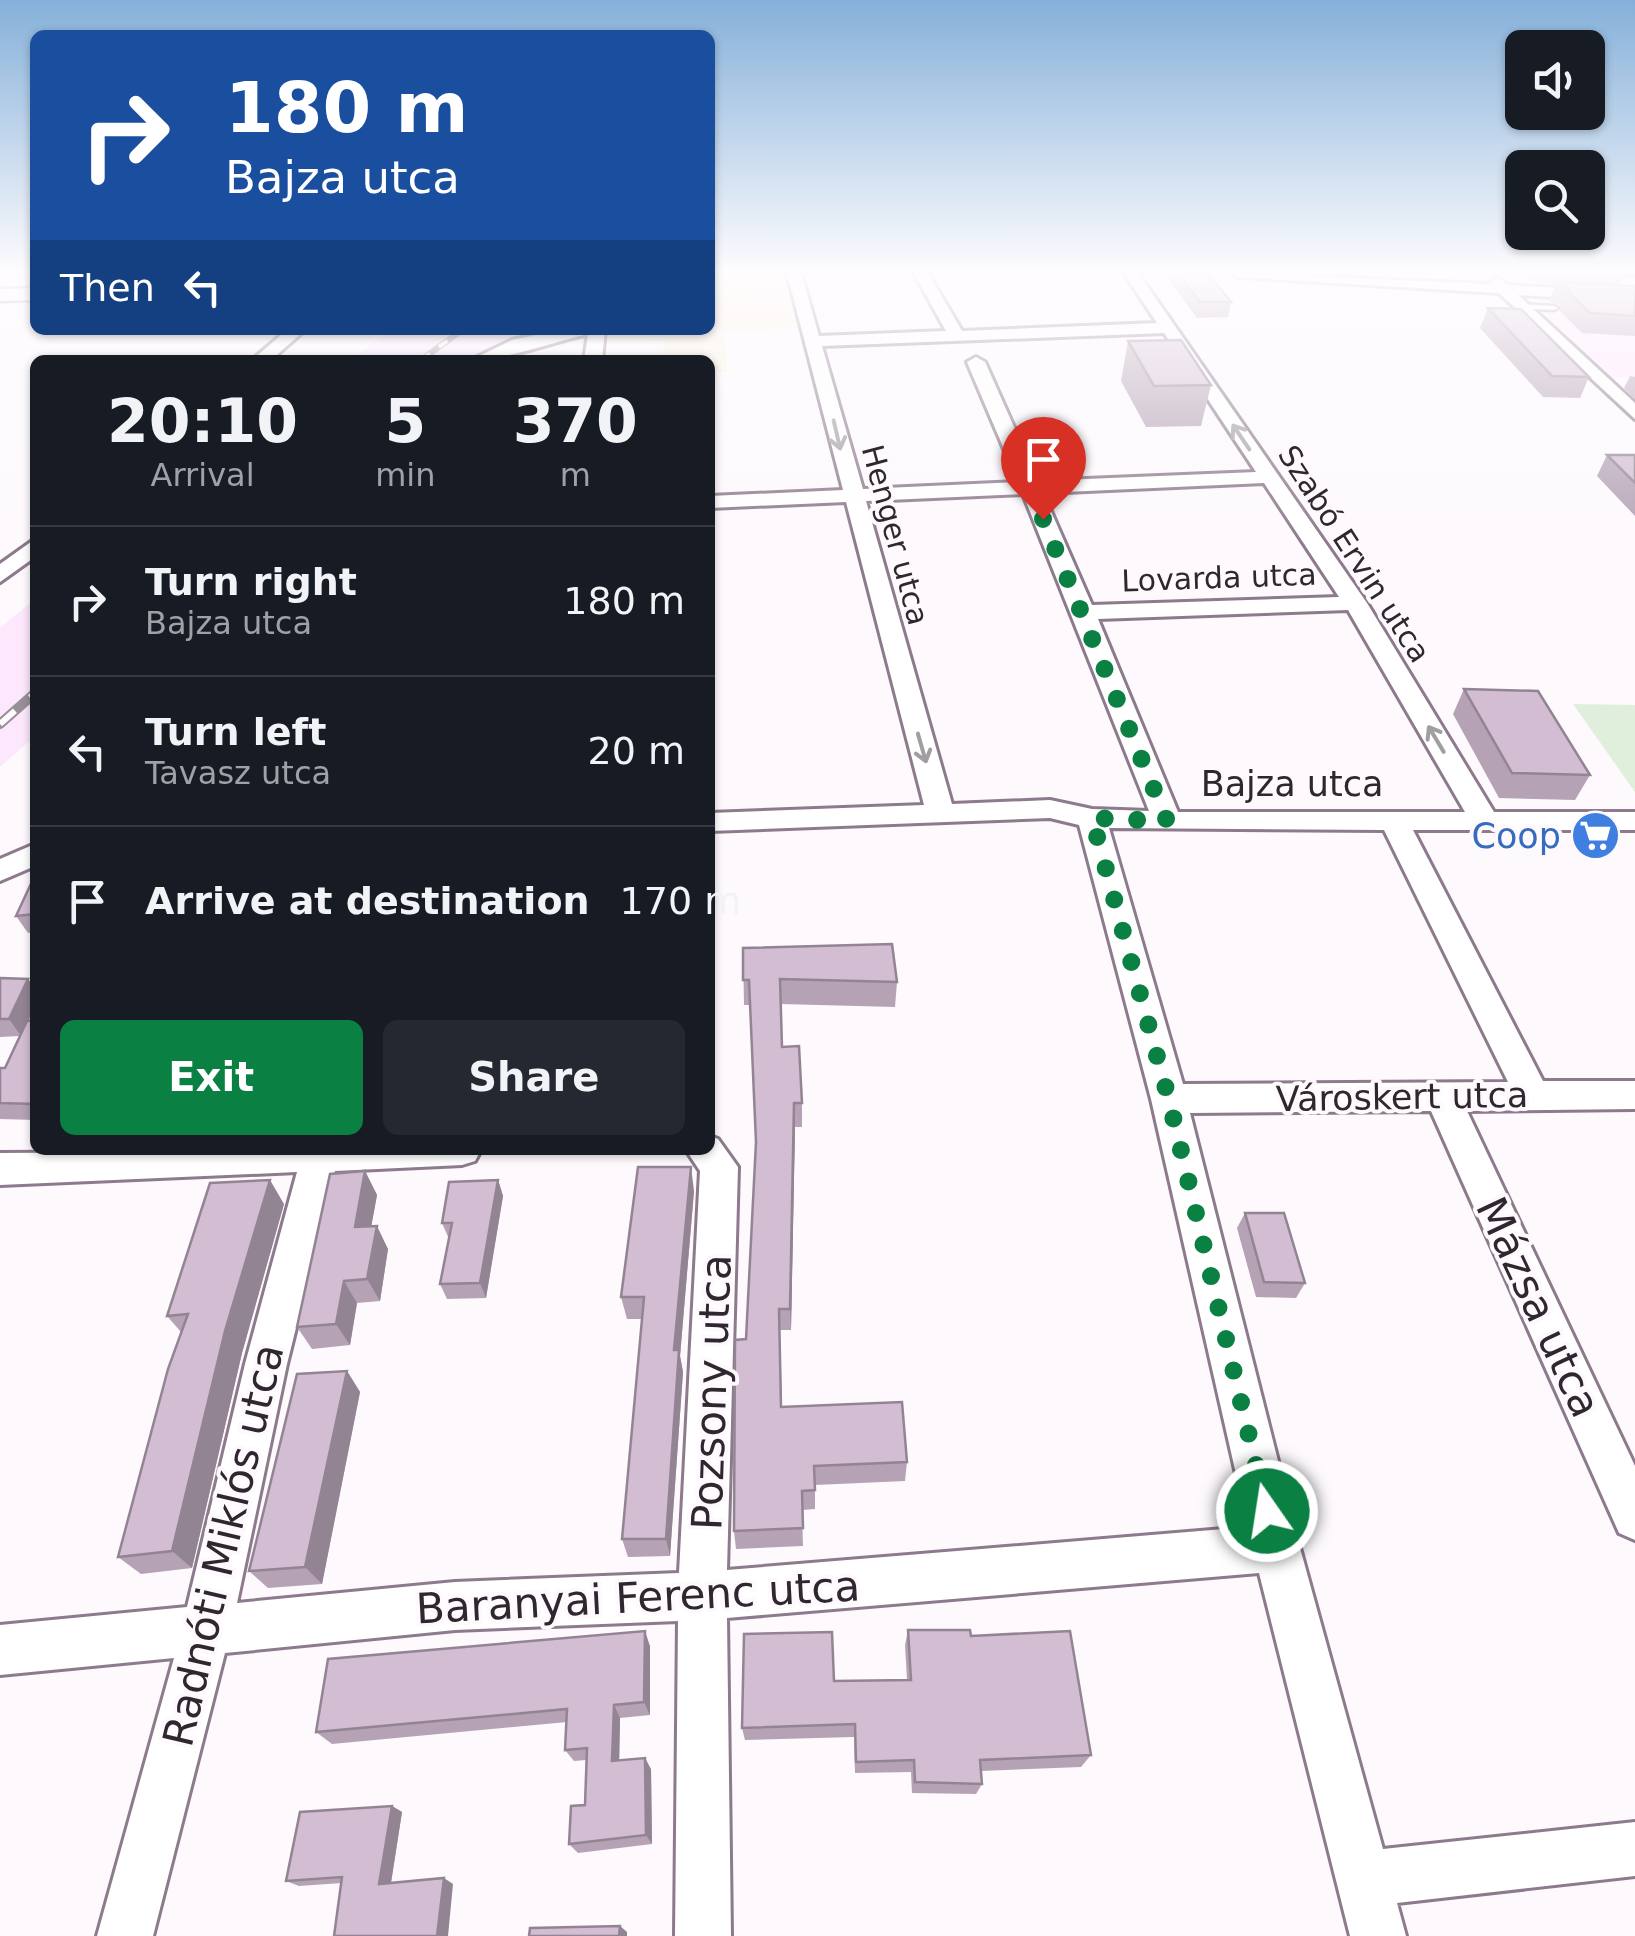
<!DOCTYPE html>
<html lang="en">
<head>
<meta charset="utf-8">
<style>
	:root { --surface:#171b24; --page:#242831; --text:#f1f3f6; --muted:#9ea1a6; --line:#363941; --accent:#0b8043 }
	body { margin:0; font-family:"DejaVu Sans",sans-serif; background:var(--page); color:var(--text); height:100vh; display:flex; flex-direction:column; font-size:38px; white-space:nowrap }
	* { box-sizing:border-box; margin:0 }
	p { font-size:32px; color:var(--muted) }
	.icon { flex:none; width:55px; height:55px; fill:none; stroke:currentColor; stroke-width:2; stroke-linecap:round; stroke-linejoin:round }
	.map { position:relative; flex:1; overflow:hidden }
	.details { position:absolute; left:30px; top:355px; width:685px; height:800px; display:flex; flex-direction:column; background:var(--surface); border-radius:15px; box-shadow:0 2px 8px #0004 }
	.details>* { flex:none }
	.hud { position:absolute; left:30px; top:30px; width:685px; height:305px; border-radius:15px; box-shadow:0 2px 8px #0004; background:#1a4fa0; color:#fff; overflow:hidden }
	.controls { position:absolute; left:1505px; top:30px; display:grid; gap:20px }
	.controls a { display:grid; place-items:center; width:100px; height:100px; border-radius:15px; background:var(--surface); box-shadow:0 2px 8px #0004; font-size:50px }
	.pin { position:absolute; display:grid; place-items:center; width:85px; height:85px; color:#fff; margin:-102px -42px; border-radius:50% 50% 50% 0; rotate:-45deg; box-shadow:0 0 10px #0007 }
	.pin .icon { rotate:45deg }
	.me { position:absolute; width:110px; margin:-55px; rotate:347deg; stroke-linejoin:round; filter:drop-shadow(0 0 8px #0008) }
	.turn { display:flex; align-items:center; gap:35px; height:210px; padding:0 30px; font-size:45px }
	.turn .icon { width:130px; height:130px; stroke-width:2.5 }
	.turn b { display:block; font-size:70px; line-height:85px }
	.then { display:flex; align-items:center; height:95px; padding:0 30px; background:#0003; gap:20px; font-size:38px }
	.eta { display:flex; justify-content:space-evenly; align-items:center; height:170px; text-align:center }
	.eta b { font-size:60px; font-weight:800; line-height:70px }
	.button { display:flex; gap:20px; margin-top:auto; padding:20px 30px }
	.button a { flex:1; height:115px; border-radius:15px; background:var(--accent); color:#fff; font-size:40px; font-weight:800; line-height:115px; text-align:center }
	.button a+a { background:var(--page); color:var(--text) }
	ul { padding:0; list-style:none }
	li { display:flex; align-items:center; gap:30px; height:150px; padding:0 30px; border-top:2px solid var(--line) }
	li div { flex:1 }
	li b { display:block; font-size:38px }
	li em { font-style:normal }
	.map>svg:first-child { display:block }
	.built { fill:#fde7fd }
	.industrial { fill:#f9f0db }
	.green { fill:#e0efdc }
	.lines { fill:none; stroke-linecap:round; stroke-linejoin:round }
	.service-casing { stroke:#8d7a8d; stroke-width:5 }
	.minor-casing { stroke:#8d7a8d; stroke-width:6 }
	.tertiary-casing { stroke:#8d7a8d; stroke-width:5 }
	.service { fill:#fff; fill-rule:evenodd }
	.minor { fill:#fff; fill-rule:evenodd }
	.tertiary { fill:#fff; fill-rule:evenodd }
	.rail-far1-casing { stroke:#979197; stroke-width:6 }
	.rail-casing { stroke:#979197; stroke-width:10 }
	.rail-far1 { stroke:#fdf9fd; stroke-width:4; stroke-dasharray:11; stroke-linecap:butt }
	.rail { stroke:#fdf9fd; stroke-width:6; stroke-dasharray:20; stroke-linecap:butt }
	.wall { fill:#b5a3b5 }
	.shaded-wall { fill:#938493 }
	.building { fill:#d2bdd2; stroke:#938493; stroke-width:2.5 }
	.oneway { stroke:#a19ea1 }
	.route { stroke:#0b8043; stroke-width:18; stroke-dasharray:0 32.4 }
	.labels { text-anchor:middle; stroke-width:8; stroke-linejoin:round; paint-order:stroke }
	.far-street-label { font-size:30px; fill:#2f272f; stroke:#fdf9fd }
	.street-label { font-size:35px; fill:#2f272f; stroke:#fdf9fd }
	.shop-label { font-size:35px; fill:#366cbe; stroke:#fdf9fd; text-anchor:end }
	.near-street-label { font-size:42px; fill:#2f272f; stroke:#fdf9fd }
</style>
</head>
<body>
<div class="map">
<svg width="1635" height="1936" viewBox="0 0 1635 1936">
	<rect width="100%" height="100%" fill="#fdf9fd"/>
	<path class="built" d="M1532,301L1635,304V378H1606Z
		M390,330H565L504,344L471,360H350Z
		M35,599V736L0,767V628Z"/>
	<path class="industrial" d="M780,274L800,328L724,332L727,372H717L714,392H710V360H664L663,341L607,342L608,330H710V276Z"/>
	<path class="green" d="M1573,704L1635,705V792Z"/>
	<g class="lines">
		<defs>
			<path id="service" d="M1599,273H1635V275H1602Z
				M1520,304L1554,306L1558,308L1554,310L1517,308Z"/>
			<path id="minor" d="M787,273H801L819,336L946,331L914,273H928L962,331L1157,323L1124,273H1138L1367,603L1494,812H1635V830H1413L1543,1081H1635V1109L1467,1111L1635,1466V1540L1619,1533L1431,1111L1190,1113L1300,1548L1383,1849L1635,1822V1876L1397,1903L1406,1936H1350L1259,1573L727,1618L731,1936H675L678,1621L455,1630L225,1653L153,1936H97L174,1658L0,1675V1625L187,1607L245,1364L297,1172L0,1185V1153L481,1150L475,1161L462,1165L335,1171L287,1364L237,1603L455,1582L679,1573L700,1171L686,1150H710V1136L718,1139L738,1167L727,1570L1248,1527L1151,1099L1079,825L1050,818L710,831V813L924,805L846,502L710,508V496L843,490ZM1164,333L1256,472L1038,481L985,362L976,357L967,362L1018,482L863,489L822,346ZM1264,483L1339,597L1092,605L1043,493ZM1023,494L1149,811L1092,809L1050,800L952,804L866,501ZM1348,610L1465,812H1178L1098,619ZM1109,828L1384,830L1508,1082L1183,1084Z
				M1232,273L1490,284L1496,277L1508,285L1635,292V302L1518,295L1635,403V419L1499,293L1239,277Z
				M287,330H305L271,360H252Z
				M560,330H605L602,360H584L588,334C553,342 505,360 471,360L512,340Z
				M35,539V557L0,582V564Z
				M35,844V866L0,881V859Z"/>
			<path id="tertiary" d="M35,288V300L0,301V289Z"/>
		</defs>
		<use href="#service" class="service-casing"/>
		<use href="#minor" class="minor-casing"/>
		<use href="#tertiary" class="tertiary-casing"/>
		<use href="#service" class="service"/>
		<use href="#minor" class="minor"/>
		<use href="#tertiary" class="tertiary"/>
		<defs>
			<path id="rail-far1" d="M421,360L462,330"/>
			<path id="rail" d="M0,724L35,693"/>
		</defs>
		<use href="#rail-far1" class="rail-far1-casing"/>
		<use href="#rail" class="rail-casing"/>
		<use href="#rail-far1" class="rail-far1"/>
		<use href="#rail" class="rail"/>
	</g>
	<path class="wall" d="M1168,273H1208L1231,302L1228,317L1197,318L1167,277Z
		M1521,273H1617L1621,279L1618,285L1635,286V336L1582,333L1560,311V305L1549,301L1556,284L1531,282Z
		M1488,308L1589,377L1580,398L1543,397L1480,328Z
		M1128,341L1211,385L1201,426L1146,427L1121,381Z
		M1630,376L1635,377V399L1624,388Z
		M1607,455H1635V516L1597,476Z
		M1464,689L1590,775L1575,800L1499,798L1453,714Z
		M35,875V932L28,933L16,916Z
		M743,948L897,982L895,1007L781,1004L782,1047L802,1103V1127H795L791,1330H780L782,1407L907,1462L905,1481L815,1485V1509L802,1510L803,1546L736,1549L734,1531L746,1339L756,1142L750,1005H744Z
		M0,978L28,979L35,988V1007L28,1021L35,1020V1120L0,1119V1068H5L20,1036L0,1037Z
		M365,1171L377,1195L371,1226L388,1249L380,1301L357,1303L350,1345L312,1349L297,1327Z
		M498,1180L503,1196L486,1298L447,1299L440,1284L449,1239L442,1223Z
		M694,1191L680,1356L683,1372L670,1556L628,1557L622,1539L642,1319H627L621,1297Z
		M284,1204L242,1353L192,1568L141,1574L118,1557L181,1332L167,1316Z
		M1245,1213L1305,1283L1296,1298L1256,1297L1237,1228Z
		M347,1371L360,1392L322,1584L268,1588L249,1571Z
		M908,1630L971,1636L1091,1755L1081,1767L981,1771L982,1784L976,1794L912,1793L911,1772L855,1773L854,1737L745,1740L742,1728L834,1681L907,1680L905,1645Z
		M650,1646V1715L620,1718L619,1761L651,1769L652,1844L578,1853L569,1844L585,1805L586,1760L574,1761L565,1750L567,1722L332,1744L316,1732Z
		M392,1806L402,1812L391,1883L453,1884L342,1883L299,1886L286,1881Z"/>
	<path class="shaded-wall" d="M28,979L35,988V1007L21,1036L9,1019Z
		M794,1103L795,1127L791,1330L790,1309Z
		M691,1167L694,1191L680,1356L683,1372L670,1556L666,1539L674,1350Z
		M365,1171L377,1195L367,1250L355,1227Z
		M270,1180L284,1204L242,1353L192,1568L172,1551L225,1331Z
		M498,1180L503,1196L486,1298L480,1283Z
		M377,1226L388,1249L380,1301L367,1279Z
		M344,1281L357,1303L350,1345L336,1324Z
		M347,1371L360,1392L322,1584L305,1567Z
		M645,1631L650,1646V1715L644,1702Z
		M614,1705L620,1718L619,1772L612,1761Z
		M645,1758L651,1769L652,1844L646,1835Z
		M392,1806L402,1812L390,1889L379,1884Z
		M444,1878L453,1884L448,1936H437Z
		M620,1926L627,1932V1936H619Z"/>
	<path class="building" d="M1178,273H1208L1231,302H1200Z
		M1533,273H1617L1621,279L1534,274Z
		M1557,282L1635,286V316L1590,313L1568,292V286Z
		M1488,308L1521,309L1589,377L1552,376Z
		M1181,340L1211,385L1154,386L1128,341Z
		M1607,455H1635V483Z
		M1464,689L1538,691L1590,775L1512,773Z
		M35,875V914L16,916Z
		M892,944L897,982L780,979L782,1047L799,1046L802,1103H794L790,1309H779L781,1407L902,1402L907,1462L814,1466L815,1490L802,1491L803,1528L734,1531L735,1340L746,1339L756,1142L749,980H743V948Z
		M0,978L28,979L9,1019H0Z
		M35,1020V1104L0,1103V1068H5L27,1021Z
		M638,1167H691L674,1350H679L666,1539H622L644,1297H621Z
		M365,1171L355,1227L377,1226L367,1279L344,1281L336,1324L297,1327L330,1174Z
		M270,1180L225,1331L172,1551L118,1557L168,1369L188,1314L167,1316L210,1183Z
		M498,1180L480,1283L440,1284L452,1223H442L449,1182Z
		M1245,1213H1284L1305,1283L1264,1282Z
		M347,1371L305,1567L249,1571L297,1374Z
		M908,1630H970L971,1636L1070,1631L1091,1755L980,1760L982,1784L915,1782L914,1760L856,1762L855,1724L742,1728L744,1634L832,1632L834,1681L911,1680Z
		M645,1631L644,1702L614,1705L612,1761L645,1758L646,1835L569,1844L571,1806L585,1805L587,1748L565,1750L567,1709L316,1732L328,1659Z
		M392,1806L379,1884L444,1878L437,1936H334L342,1877L286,1881L300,1812Z
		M620,1926L619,1936H529L530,1928Z"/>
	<defs><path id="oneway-shaft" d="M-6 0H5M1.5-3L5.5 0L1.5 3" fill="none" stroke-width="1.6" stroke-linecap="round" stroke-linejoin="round" transform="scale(2.5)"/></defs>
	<g class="oneway">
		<use href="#oneway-shaft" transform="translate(837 435) rotate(77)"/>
		<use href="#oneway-shaft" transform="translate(1241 437) rotate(-124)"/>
		<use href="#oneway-shaft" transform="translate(1436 739) rotate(-121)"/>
		<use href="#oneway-shaft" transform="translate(922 748) rotate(74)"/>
	</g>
	<linearGradient id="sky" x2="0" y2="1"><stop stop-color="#85b0d9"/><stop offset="0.5" stop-color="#fefcfe"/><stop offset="1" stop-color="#fefcfe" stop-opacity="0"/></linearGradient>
	<rect width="1635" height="544" fill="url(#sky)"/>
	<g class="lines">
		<path class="route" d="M1043,519L1167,821L1092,818L1169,1100L1267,1511"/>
	</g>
	<defs>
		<symbol id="supermarket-disc" viewBox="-11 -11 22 22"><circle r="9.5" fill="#3f7fe0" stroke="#fdf9fd"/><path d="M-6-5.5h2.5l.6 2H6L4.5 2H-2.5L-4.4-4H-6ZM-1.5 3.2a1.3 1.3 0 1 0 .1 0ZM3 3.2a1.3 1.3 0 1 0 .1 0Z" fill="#fff"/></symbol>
	</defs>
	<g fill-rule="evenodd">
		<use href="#supermarket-disc" x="1568" y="808" width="55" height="55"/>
	</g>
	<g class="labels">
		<g class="far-street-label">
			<text transform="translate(895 535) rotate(75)" y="10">Henger utca</text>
			<text transform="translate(1354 554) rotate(57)" y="10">Szabó Ervin utca</text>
			<text transform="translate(1219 578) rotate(-2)" y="10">Lovarda utca</text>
		</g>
		<g class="street-label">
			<text x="1292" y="796">Bajza utca</text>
			<text transform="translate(1402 1097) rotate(-1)" y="12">Városkert utca</text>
		</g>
		<g class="shop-label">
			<text x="1561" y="848">Coop</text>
		</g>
		<g class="near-street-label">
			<text transform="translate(1539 1307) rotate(65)" y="15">Mázsa utca</text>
			<text transform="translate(711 1392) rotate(-88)" y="15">Pozsony utca</text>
			<text transform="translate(223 1545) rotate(-77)" y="15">Radnóti Miklós utca</text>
			<text transform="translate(638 1597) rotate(-3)" y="15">Baranyai Ferenc utca</text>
		</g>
	</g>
</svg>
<div class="controls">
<a><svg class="icon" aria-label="sound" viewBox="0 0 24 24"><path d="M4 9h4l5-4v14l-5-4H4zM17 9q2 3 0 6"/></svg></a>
<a><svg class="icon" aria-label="search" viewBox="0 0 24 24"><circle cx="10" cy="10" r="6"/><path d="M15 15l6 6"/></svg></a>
</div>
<div class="pin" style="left:1043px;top:519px;background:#d93025"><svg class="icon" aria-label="arrive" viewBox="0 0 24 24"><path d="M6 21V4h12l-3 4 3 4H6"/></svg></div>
<svg class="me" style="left:1267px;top:1511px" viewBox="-20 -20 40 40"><circle r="17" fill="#0b8043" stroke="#fff" stroke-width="3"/><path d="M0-11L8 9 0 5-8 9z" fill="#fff"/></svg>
<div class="hud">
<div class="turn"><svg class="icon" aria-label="right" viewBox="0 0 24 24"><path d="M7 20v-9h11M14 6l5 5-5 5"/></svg><div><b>180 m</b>Bajza utca</div></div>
<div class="then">Then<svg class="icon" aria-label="left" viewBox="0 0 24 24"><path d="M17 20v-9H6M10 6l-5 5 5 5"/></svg></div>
</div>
<section class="details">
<div class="eta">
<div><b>20:10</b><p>Arrival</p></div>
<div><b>5</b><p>min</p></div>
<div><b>370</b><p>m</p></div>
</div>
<ul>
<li><svg class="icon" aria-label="right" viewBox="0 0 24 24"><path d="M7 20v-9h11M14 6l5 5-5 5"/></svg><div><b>Turn right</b><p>Bajza utca</p></div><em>180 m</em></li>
<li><svg class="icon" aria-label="left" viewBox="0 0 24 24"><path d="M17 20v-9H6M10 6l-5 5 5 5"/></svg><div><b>Turn left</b><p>Tavasz utca</p></div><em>20 m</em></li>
<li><svg class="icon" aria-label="arrive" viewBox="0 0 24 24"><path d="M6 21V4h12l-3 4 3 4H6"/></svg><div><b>Arrive at destination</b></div><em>170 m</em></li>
</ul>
<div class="button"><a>Exit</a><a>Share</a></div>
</section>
</div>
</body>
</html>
